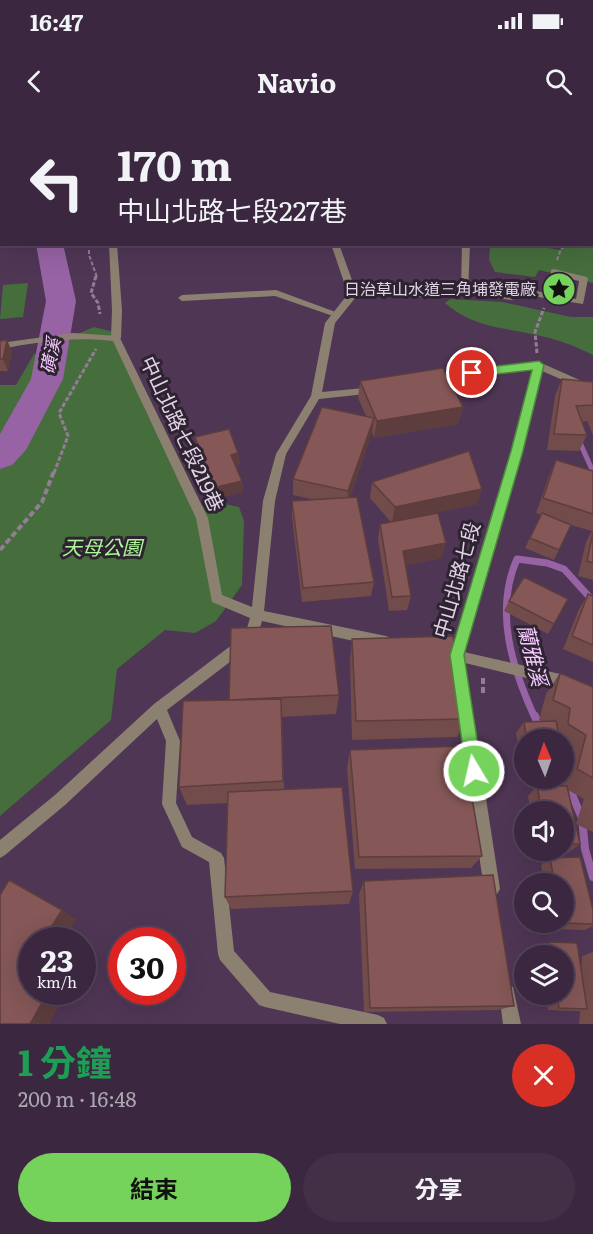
<!DOCTYPE html>
<html lang="zh-TW">
<head>
<meta charset="utf-8">
<style>
	:root { --surface:#3b2840; --page:#423047; --text:#f1f3f6; --muted:#aca6b1; --line:#544459; --accent:#75d25b }
	body { margin:0; font-family:Literata,"Noto Sans TC",serif; background:var(--page); color:var(--text); height:100vh; display:flex; flex-direction:column; font-size:22px; white-space:nowrap }
	* { box-sizing:border-box; margin:0 }
	p { font-size:20px; color:var(--muted) }
	.icon { flex:none; width:33px; height:33px; fill:none; stroke:currentColor; stroke-width:2; stroke-linecap:round; stroke-linejoin:round }
	.map { position:relative; height:904px; overflow:hidden }
	.side { display:flex; flex-direction:column; background:var(--surface); flex:1 }
	.side>* { flex:none }
	.hud { position:absolute; left:0px; top:0px; width:594px; height:126px; box-shadow:0 6px 24px #0002,0 0 0 2px var(--line); background:#3b2840; color:var(--text); overflow:hidden }
	.needle { width:39px; rotate:358deg }
	.tools { position:absolute; left:514px; top:609px; display:grid; gap:12px }
	.tools a { display:grid; place-items:center; width:60px; height:60px; border-radius:50%; background:var(--surface); box-shadow:0 6px 24px #0002,0 0 0 2px var(--line); font-size:30px }
	.speed { position:absolute; left:18px; top:807px; display:flex; gap:12px; font-size:30px; font-weight:700; text-align:center }
	.speed>* { display:grid; place-content:center; width:78px; height:78px; border-radius:50%; background:var(--surface); box-shadow:0 6px 24px #0002,0 0 0 2px var(--line); line-height:1 }
	.speed small { font-size:15px; font-weight:400 }
	.speed .limit { border:9px solid #d22; background:#fff; color:#111 }
	.pin { position:absolute; display:grid; place-items:center; width:51px; height:51px; color:#fff; margin:-26px; border:3px solid #fff; border-radius:50%; box-shadow:0 2px 6px #0007 }
	.me { position:absolute; width:66px; margin:-33px; rotate:351deg; stroke-linejoin:round; filter:drop-shadow(0 0 4px #0008) }
	.turn { display:flex; align-items:center; gap:21px; height:126px; padding:0 18px; font-size:27px }
	.turn .icon { width:78px; height:78px; stroke-width:2.5 }
	.turn b { display:block; font-size:42px; line-height:51px }
	.round { display:grid; place-items:center; flex:none; width:63px; height:63px; border-radius:32px; background:var(--page) }
	.summary { display:flex; align-items:center; justify-content:space-between; height:102px; padding:0 18px }
	h1 { font-size:36px; font-weight:700; line-height:45px; color:#1e9e55 }
	.button { display:flex; gap:12px; margin-top:auto; padding:12px 18px }
	.button a { flex:1; height:69px; border-radius:36px; background:var(--accent); color:#111; font-size:24px; font-weight:700; line-height:69px; text-align:center }
	.button a+a { background:var(--page); color:var(--text) }
	.status { display:flex; justify-content:space-between; align-items:center; height:42px; padding:0 30px; background:var(--surface); direction:ltr }
	.status svg { height:16px; fill:currentColor }
	header { display:flex; justify-content:space-between; align-items:center; height:78px; padding:0 18px; background:var(--surface); font-size:27px; font-weight:700 }
	.map>svg:first-child { display:block }
	.green { fill:#466d3c }
	.lines { fill:none; stroke-linecap:round; stroke-linejoin:round }
	.stream-far2 { stroke:#9763a4; stroke-width:5 }
	.stream-far1 { stroke:#9763a4; stroke-width:7 }
	.stream { stroke:#9763a4; stroke-width:8 }
	.river { fill:#9763a4; fill-rule:evenodd }
	.path-far2 { stroke:#917d96; stroke-width:2; stroke-dasharray:4 2; stroke-linecap:butt }
	.path-far1 { stroke:#917d96; stroke-width:3; stroke-dasharray:4.5 2; stroke-linecap:butt }
	.path { stroke:#917d96; stroke-width:4; stroke-dasharray:6 3; stroke-linecap:butt }
	.service { fill:#8c8171; fill-rule:evenodd }
	.minor { fill:#8c8171; fill-rule:evenodd }
	.wall { fill:#724b4b; fill-rule:evenodd }
	.shaded-wall { fill:#5d3d3d }
	.building { fill:#855757; stroke:#5d3d3d; stroke-width:1.5 }
	.route { fill:#75d25b; stroke:#4c883b; stroke-width:1.5 }
	.labels { text-anchor:middle; stroke-width:6; stroke-linejoin:round; paint-order:stroke }
	.far-poi-label { font-size:16px; fill:#e2d3e6; stroke:#2e2331; text-anchor:end }
	.far-water-label { font-size:18px; font-style:italic; fill:#f3c8fe; stroke:#2e2331 }
	.street-label { font-size:20px; fill:#e2d3e6; stroke:#2e2331 }
	.park-label { font-size:20px; font-style:italic; fill:#aef79a; stroke:#2e2331 }
	.water-label { font-size:21px; font-style:italic; fill:#f3c8fe; stroke:#2e2331 }
</style>
</head>
<body>
<div class="status"><b>16:47</b><svg viewBox="0 0 49 12"><path d="M0 12V9h3v3zM5 12V6h3v6zM10 12V3h3v9zM15 12V0h3v12zM26 1h20v11H26zM47 4h2v5h-2z"/></svg></div>
<header><svg class="icon" aria-label="back" viewBox="0 0 24 24"><path d="M15 5l-7 7 7 7"/></svg>Navio<svg class="icon" aria-label="search" viewBox="0 0 24 24"><circle cx="10" cy="10" r="6"/><path d="M15 15l6 6"/></svg></header>
<div class="map">
<svg width="593" height="904" viewBox="0 0 593 904">
	<rect width="100%" height="100%" fill="#4f3655"/>
	<path class="green" d="M24,0H593V163L539,150L535,157L495,152L489,140L490,125H531L560,130L564,125L592,124V2Z
		M28,163L23,197L0,199L3,165Z
		M450,179L502,182L571,197H593V235C577,227 562,221 545,217C507,207 477,210 445,183Z
		M94,207L118,213C125,238 145,265 145,290L196,387L220,383L239,387L244,401L242,465L216,501L195,513L165,510L117,549L111,600L0,696V265H16L34,234L59,232L75,215Z"/>
	<g class="lines">
		<path class="stream-far2" d="M578,318L593,352"/>
		<path class="stream-far1" d="M535,598C512,548 494,491 517,439L547,443L564,449L593,481"/>
		<path class="stream" d="M535,596L547,620
			M564,656L582,698L585,729L593,757"/>
		<path class="river" d="M45,0H67V2H45Z
			M36,124H63L76,181L63,259L26,330L12,345L0,349V314L31,259L46,181Z"/>
		<path class="path-far2" d="M89,124V135L97,157
			M557,140L561,129L568,124"/>
		<path class="path-far1" d="M96,156L91,173L98,183L100,194
			M537,233L535,212L544,188
			M54,353L68,316L59,293L96,229"/>
		<path class="path" d="M0,430L42,382L54,351
			M483,558V576"/>
		<path class="service" d="M109,124H117L122,190L121,218L116,221L111,218L112,190Z
			M554,149L587,157L588,159L583,184L526,175L511,180L465,174L461,171L465,168L510,174L526,169L576,179L579,161L551,154V150Z
			M276,170L341,194L336,197L333,196L275,176L182,181L178,178L182,175Z"/>
		<path class="minor" d="M299,0H306L298,2Z
			M331,124H339L356,171H422L461,169L462,124H470L468,173L422,177H356L335,203L322,272L375,267L380,270L375,273L319,279L286,334L275,381L264,491L386,516L391,518L392,522L391,526L386,528L262,501L256,522L167,590L180,621L176,683L192,717L221,733L224,738L234,831L270,872L378,895L384,898L387,904H340L265,887L259,885L220,840L218,834L209,742L182,727L162,684L166,621L157,599L65,685L5,735L0,738V720L55,675L154,584L245,515L250,498L212,482L196,398L113,221C75,216 37,222 0,229V223L73,213L119,216L208,398L222,475L252,487L263,381L276,334L311,276L325,203L348,174Z
			M539,242L593,266V273L542,251L522,331L464,532L560,554L593,568V580L559,566L465,543L500,769L497,774L492,777L487,774L484,769L451,540L436,536L435,532L436,528L441,526L452,529L512,331L533,249L494,252L433,263L428,260L433,257L494,246Z
			M507,865L513,867L521,904H503L499,873L501,867Z"/>
	</g>
	<path class="wall" d="M7,220L12,232L8,251H0V221Z
		M562,259L593,262V315L587,301L582,302L587,315L579,331L547,330L555,276Z
		M360,261L463,287L458,304L374,318L372,312L350,378L374,462L371,476L302,482L292,397V381L315,380L293,375V359L366,296L358,278Z
		M195,317L238,333L240,344L236,345L242,361L243,372L214,379L197,328Z
		M556,340L593,351V460L578,456L586,422L592,411L567,404L559,430L554,440L525,428L541,395L536,393L549,356Z
		M372,362L477,384L421,396L442,438L405,445L411,476L407,490L389,491L378,419L380,404L391,402L370,378Z
		M588,474L593,476V542L563,529L579,489Z
		M568,479L548,514L504,491L509,481Z
		M352,519L466,599L457,617L352,620L350,541Z
		M560,553L593,567V712L576,704L584,679L568,670L580,724L569,732H539V730H564V692H531L528,676L537,666H561L562,662L558,665H525L516,613L524,602H543L539,600L546,574ZM525,620H564V629L570,633L566,648L564,639V658H525Z
		M339,575L336,594L282,597L284,670L353,771L349,784L231,789L225,777L228,683L187,685L179,667L229,580Z
		M350,630L482,736L471,748L355,749L347,648Z
		M550,738L593,790V806L585,810L553,809L552,802H564V764H544L541,745Z
		M364,761L514,886L497,890L364,892L359,774Z
		M549,822L577,823L581,854L582,836L593,832V904H579L580,891H575L548,890L546,874H564V836H540L539,827Z"/>
	<path class="shaded-wall" d="M7,220L12,232L8,251L3,239Z
		M463,287L458,304L374,318L377,301Z
		M374,298L372,314L347,387L348,371Z
		M238,333L240,344L233,346L231,335Z
		M242,361L243,372L214,379L213,368Z
		M482,369L477,384L392,403L395,387Z
		M446,423L442,438L399,446L403,431Z
		M62,790L76,799L64,820H43Z
		M48,872H67L49,904H30Z"/>
	<path class="building" d="M7,220L3,239H0V221Z
		M443,248L463,287L377,301L360,261Z
		M562,259L593,262V285L576,286L587,315L554,314Z
		M322,287L374,298L348,371L293,359Z
		M229,309L238,333L231,335L242,361L213,368L195,317Z
		M469,331L482,369L395,387L372,362Z
		M556,340L593,351V394L543,378Z
		M357,377L374,462L303,468L292,381Z
		M438,393L446,423L403,431L411,476L392,477L380,404Z
		M542,393L571,405L559,430L530,418Z
		M593,412V443L587,441Z
		M524,457L568,479L554,504L509,481Z
		M588,474L593,476V525L572,516Z
		M331,506L339,575L229,580L231,508Z
		M453,516L466,599L356,601L352,519Z
		M560,553L593,567V658L577,649L586,615L568,604L570,588L553,580Z
		M281,579L283,661L179,667L183,581Z
		M556,601L560,620H527L524,602Z
		M463,626L482,736L359,737L350,630Z
		M564,639L568,655H564Z
		M537,666H567L580,724H564V692H542Z
		M342,667L353,771L225,777L228,672Z
		M580,737L593,790V804L563,803L564,764H555L550,738Z
		M493,755L514,886L370,888L364,761Z
		M9,760L62,790L43,820H32V840L29,844L32,845V872H48L30,904H0V775Z
		M549,822L577,823L587,889L559,888L557,874H564V836H551Z"/>
	<path class="route" d="M539,241L544,245L523,331L464,535L482,651L480,656L474,658L468,656L466,651L450,535L511,331L532,250L472,257L466,253L472,249Z"/>
	<defs>
		<symbol id="sight-disc" viewBox="-11 -11 22 22"><circle r="9.5" fill="#75d25b" stroke="#2e2331"/><path d="M0-6L1.8-2.2L6-1.7L2.9 1.2L3.7 5.4L0 3.3L-3.7 5.4L-2.9 1.2L-6-1.7L-1.8-2.2Z" fill="#111"/></symbol>
	</defs>
	<g fill-rule="evenodd">
		<use href="#sight-disc" x="540" y="150" width="38" height="38"/>
	</g>
	<g class="labels">
		<g class="far-poi-label">
			<text x="536" y="175">日治草山水道三角埔發電廠</text>
		</g>
		<g class="far-water-label">
			<text transform="translate(51 236) rotate(-79)" y="6">磺溪</text>
		</g>
		<g class="street-label">
			<text transform="translate(182 314) rotate(65)" y="7">中山北路七段219巷</text>
			<text transform="translate(457 460) rotate(-74)" y="7">中山北路七段</text>
		</g>
		<g class="park-label">
			<text x="102" y="435">天母公園</text>
		</g>
		<g class="water-label">
			<text transform="translate(532 535) rotate(76)" y="7">蘭雅溪</text>
		</g>
	</g>
</svg>
<div class="tools">
<a><svg class="needle" viewBox="-14 -14 28 28"><path d="M0-13l5 13h-10z" fill="#e53935"/><path d="M0 13l5-13h-10z" fill="#aca6b1"/></svg></a>
<a><svg class="icon" aria-label="sound" viewBox="0 0 24 24"><path d="M4 9h4l5-4v14l-5-4H4zM17 9q2 3 0 6"/></svg></a>
<a><svg class="icon" aria-label="search" viewBox="0 0 24 24"><circle cx="10" cy="10" r="6"/><path d="M15 15l6 6"/></svg></a>
<a><svg class="icon" aria-label="layers" viewBox="0 0 24 24"><path d="M12 4l9 5-9 5-9-5zM3 14l9 5 9-5"/></svg></a>
</div>
<div class="speed"><div>23<small>km/h</small></div><div class="limit">30</div></div>
<div class="pin" style="left:472px;top:253px;background:#d93025"><svg class="icon" aria-label="arrive" viewBox="0 0 24 24"><path d="M6 21V4h12l-3 4 3 4H6"/></svg></div>
<svg class="me" style="left:474px;top:651px" viewBox="-20 -20 40 40"><circle r="17" fill="#75d25b" stroke="#fff" stroke-width="3"/><path d="M0-11L8 9 0 5-8 9z" fill="#fff"/></svg>
<div class="hud">
<div class="turn"><svg class="icon" aria-label="left" viewBox="0 0 24 24"><path d="M17 20v-9H6M10 6l-5 5 5 5"/></svg><div><b>170 m</b>中山北路七段227巷</div></div>
</div>
</div>
<section class="side">
<div class="summary"><div><h1>1 分鐘</h1><p>200 m · 16:48</p></div><a class="round" style="background:#d93025;color:#fff"><svg class="icon" aria-label="close" viewBox="0 0 24 24"><path d="M6 6l12 12M18 6L6 18"/></svg></a></div>
<div class="button"><a>結束</a><a>分享</a></div>
</section>
</body>
</html>
